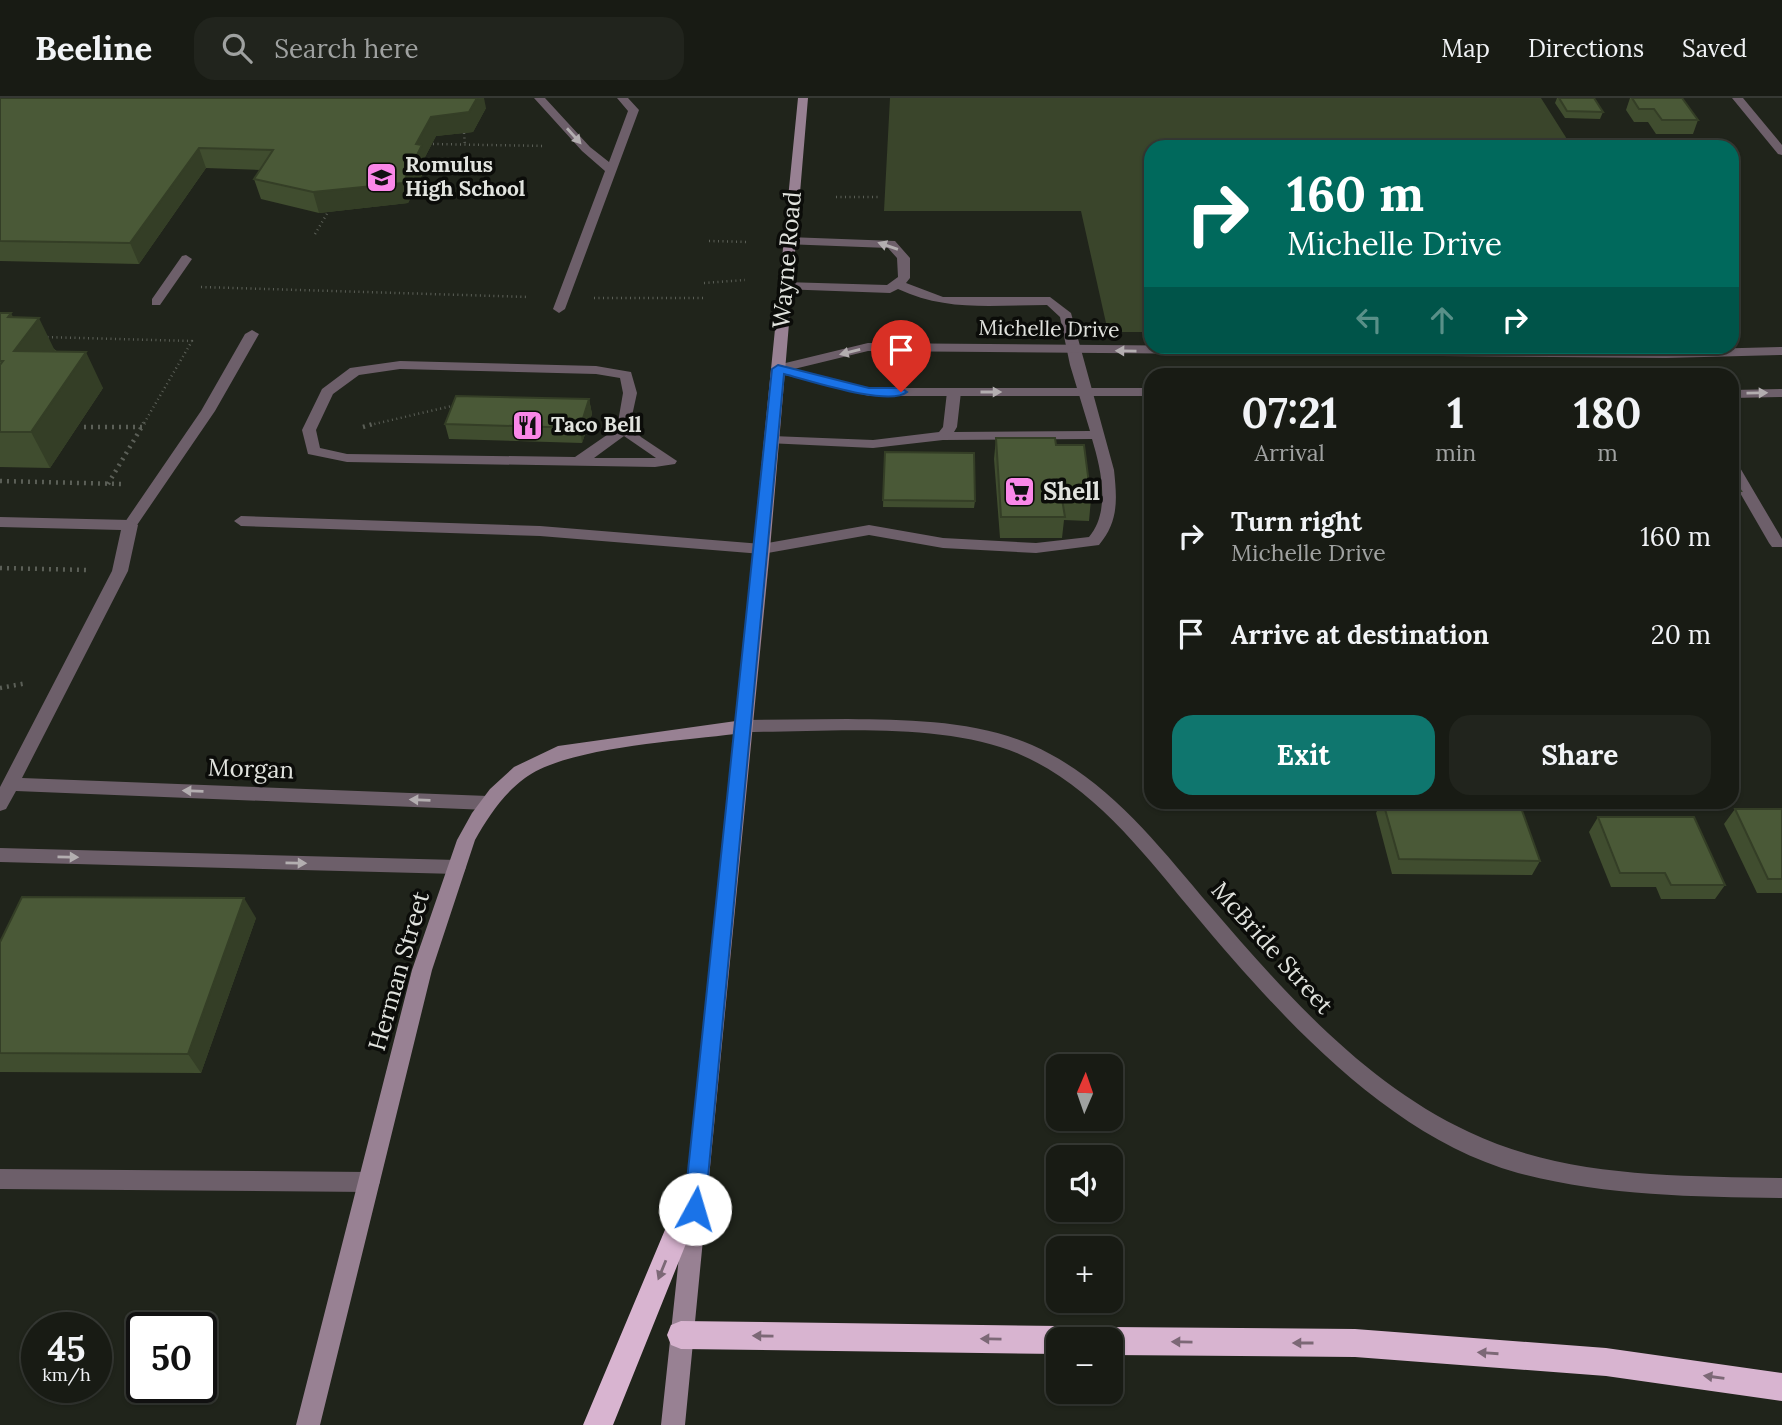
<!DOCTYPE html>
<html lang="en">
<head>
<meta charset="utf-8">
<style>
	:root { --surface:#181b14; --page:#21241d; --text:#f1f3f6; --muted:#9fa1a0; --line:#363934; --accent:#0f766e }
	body { margin:0; font-family:Lora,serif; background:var(--page); color:var(--text); height:100vh; display:flex; flex-direction:column; font-size:26px; white-space:nowrap }
	* { box-sizing:border-box; margin:0 }
	p { font-size:23px; color:var(--muted) }
	.icon { flex:none; width:38px; height:38px; fill:none; stroke:currentColor; stroke-width:2; stroke-linecap:round; stroke-linejoin:round }
	.map { position:relative; flex:1; overflow:hidden }
	.details { position:absolute; left:1144px; top:270px; width:595px; height:441px; display:flex; flex-direction:column; background:var(--surface); border-radius:21px; box-shadow:0 2px 5px #0004,0 0 0 2px var(--line) }
	.details>* { flex:none }
	.banner { position:absolute; left:1144px; top:42px; width:595px; height:214px; border-radius:21px; box-shadow:0 2px 5px #0004,0 0 0 2px var(--line); background:#00695c; color:#fff; overflow:hidden }
	.needle { width:46px; rotate:2deg }
	.fabs { position:absolute; left:1046px; top:956px; display:grid; gap:14px }
	.fabs a { display:grid; place-items:center; width:77px; height:77px; border-radius:14px; background:var(--surface); box-shadow:0 2px 5px #0004,0 0 0 2px var(--line); font-size:35px }
	.speed { position:absolute; left:21px; top:1214px; display:flex; gap:14px; font-size:35px; font-weight:700; text-align:center }
	.speed>* { display:grid; place-content:center; width:91px; height:91px; border-radius:50%; background:var(--surface); box-shadow:0 2px 5px #0004,0 0 0 2px var(--line); line-height:1 }
	.speed small { font-size:18px; font-weight:400 }
	.speed .limit { border:4px solid #111; border-radius:10px; background:#fff; color:#111 }
	.pin { position:absolute; display:grid; place-items:center; width:60px; height:60px; color:#fff; margin:-72px -30px; border-radius:50% 50% 50% 0; rotate:-45deg; box-shadow:0 0 7px #0007 }
	.pin .icon { rotate:45deg }
	.me { position:absolute; width:77px; margin:-38px; rotate:6deg; stroke-linejoin:round; filter:drop-shadow(0 0 5px #0008) }
	.turn { display:flex; align-items:center; gap:24px; height:147px; padding:0 28px; font-size:32px }
	.turn .icon { width:91px; height:91px; stroke-width:2.5 }
	.turn b { display:block; font-size:49px; line-height:60px }
	.lanes { display:flex; align-items:center; height:66px; padding:0 28px; background:#0003; justify-content:center; gap:35px; direction:ltr }
	.lanes .off { opacity:.35 }
	.eta { display:flex; justify-content:space-evenly; align-items:center; height:119px; text-align:center }
	.eta b { font-size:42px; font-weight:700; line-height:49px }
	.cta { display:flex; gap:14px; margin-top:auto; padding:14px 28px }
	.cta a { flex:1; height:80px; border-radius:21px; background:var(--accent); color:#fff; font-size:28px; font-weight:700; line-height:80px; text-align:center }
	.cta a+a { background:var(--page); color:var(--text) }
	ul { padding:0; list-style:none }
	li { display:flex; align-items:center; gap:21px; height:98px; padding:0 28px }
	li div { flex:1 }
	li b { display:block; font-size:26px }
	li em { font-style:normal }
	header { display:flex; align-items:center; gap:42px; box-sizing:border-box; height:98px; padding:0 35px; background:var(--surface); border-bottom:2px solid var(--line) }
	header strong { font-size:33px }
	nav { display:flex; gap:38px; margin-inline-start:auto; font-size:24px }
	.search { width:490px; height:63px; background:var(--page); display:flex; align-items:center; gap:18px; box-sizing:border-box; padding:0 24px; border-radius:21px; color:var(--muted); font-size:26px }
	.map>svg:first-child { display:block }
	.green { fill:#3a452b }
	.lines { fill:none; stroke-linecap:round; stroke-linejoin:round }
	.path-far1 { stroke:#5b5f57; stroke-width:2.5; stroke-dasharray:1 3.5; stroke-linecap:butt }
	.path { stroke:#5b5f57; stroke-width:4.5; stroke-dasharray:2 5; stroke-linecap:butt }
	.lane { fill:#6d5f6a; fill-rule:evenodd }
	.street { fill:#6d5f6a; fill-rule:evenodd }
	.secondary { fill:#988193; fill-rule:evenodd }
	.highway { fill:#d8b4d0; fill-rule:evenodd }
	.wall { fill:#404d2f }
	.shaded-wall { fill:#343e26 }
	.building { fill:#4a5937; stroke:#343e26; stroke-width:2 }
	.oneway { fill:#b3aeb0 }
	.oneway2 { fill:#7c6876 }
	.route { fill:#1a73e8; stroke:#114b97; stroke-width:2 }
	.labels { text-anchor:middle; stroke-width:7; stroke-linejoin:round; paint-order:stroke }
	.far-poi-label { font-size:21px; font-weight:bold; fill:#e1e3de; stroke:#0b0c09; text-anchor:start }
	.far-street-label { font-size:21px; fill:#e1e3de; stroke:#0b0c09 }
	.street-label { font-size:24px; fill:#e1e3de; stroke:#0b0c09 }
	.poi-label { font-size:24px; font-weight:bold; fill:#e1e3de; stroke:#0b0c09; text-anchor:start }
</style>
</head>
<body>
<header>
<strong>Beeline</strong>
<div class="search"><svg class="icon" aria-label="search" viewBox="0 0 24 24"><circle cx="10" cy="10" r="6"/><path d="M15 15l6 6"/></svg>Search here</div>
<nav><a>Map</a><a>Directions</a><a>Saved</a></nav>
</header>
<div class="map">
<svg width="1782" height="1327" viewBox="0 0 1782 1327">
	<rect width="100%" height="100%" fill="#20241b"/>
	<path class="green" d="M890,0H1541L1572,49H1152L1151,234H1108L1081,113H884Z"/>
	<g class="lines">
		<path class="path-far1" d="M464,35L465,47
			M433,46L545,48
			M836,99H878
			M315,136L328,114
			M709,143L748,144
			M704,185L745,182
			M201,189L529,199
			M594,200H705
			M43,239L192,243L143,327
			M370,327L456,307"/>
		<path class="path" d="M84,329H142
			M363,329L376,325
			M0,383L122,386
			M108,386L144,325
			M0,470L87,472
			M0,590L27,585"/>
		<path class="lane" d="M534,0H545L590,49L609,64L628,13L617,0H628L639,12L565,211L559,215L553,211L605,73L582,53Z
			M788,139L895,143L910,160V180L906,185L943,199H1050L1071,215L1114,372C1117,401 1119,423 1099,447L1036,455L943,450L869,437L762,456L540,438L241,428L234,423L241,418L540,428L762,446L869,427L943,440L1036,445L1089,439C1111,413 1101,371 1092,341L943,342L873,350L767,345V339L772,338L873,342L939,334L943,329L947,294L954,290L961,294L957,329L954,334L1090,333L1070,267L1060,219L1047,207C994,207 947,214 898,191L890,195L780,191L778,188L784,184L887,187L898,179L897,160L888,150L784,146V140Z
			M186,157L192,161L160,207H152V201L182,158Z
			M252,232L259,236L215,313L135,430H125L122,427L125,424L201,313L245,236Z
			M400,263L596,268L631,274L637,295L630,327L641,339L677,363L675,366L655,369L347,364L308,356L302,332L322,291L350,270ZM400,271L596,276L620,280L623,295L617,330L575,359L347,356L320,350L316,332L333,296L359,277ZM624,338L656,360H594Z
			M1732,364L1739,368L1782,441V449H1772L1769,445L1732,381Z
			M0,1071L369,1074L377,1077L380,1084L377,1091L369,1094L0,1091Z"/>
		<path class="street" d="M1732,0H1743L1782,47V57L1778,56Z
			M868,245L1666,252L1782,249V257L1666,260L868,253L794,271L869,290H1152V298H869L773,274L771,271L773,268Z
			M1782,291V299L1732,300V292Z
			M0,419L130,422L138,427L128,473L22,680L488,698L494,700L497,705L494,710L488,712L16,693L6,711L0,713V689L112,473L121,432L0,429Z
			M848,621C909,622 975,622 1032,647C1108,681 1158,747 1210,808C1284,894 1364,985 1469,1034C1565,1080 1677,1078 1782,1080V1100C1694,1099 1604,1098 1518,1075C1388,1039 1279,917 1196,818C1145,757 1094,688 1019,656C942,623 826,634 743,634L737,632L734,628L737,624L743,622Z
			M0,750L457,762L464,764L466,769L464,774L457,776L0,764Z"/>
		<path class="secondary" d="M798,0H808L770,451L685,1327H661L735,636C680,643 567,649 525,680C503,696 488,719 475,742L432,872L320,1327H296L412,872L457,742L472,715L490,691L514,669L558,648L736,623Z"/>
		<path class="highway" d="M697,1074L706,1077L710,1086L613,1327H583L688,1077Z
			M681,1223L1059,1228L1069,1232L1073,1241H1059V1256L681,1251L671,1247L667,1237L671,1227Z
			M1111,1229L1355,1231L1606,1250L1782,1275V1303L1606,1278L1355,1259L1111,1257V1241H1098L1101,1233Z"/>
	</g>
	<path class="wall" d="M0,0L486,10L473,34L436,38L425,59L427,67L408,105L319,115L261,101L254,81L260,72L206,70L139,166L0,163Z
		M1557,0H1594L1603,14L1600,21L1565,20L1555,5Z
		M1630,0H1682L1698,22L1693,36H1656L1648,24H1634L1626,12Z
		M0,215L14,219L103,290L50,370L0,369Z
		M589,301L592,316L582,345L449,341L445,326Z
		M996,340L1056,347L1091,401L1089,423L1064,422L1062,440H1000L994,361Z
		M885,354L975,403L974,410L883,409Z
		M1732,380L1741,393L1732,408Z
		M1381,704H1519L1540,763L1532,777L1392,776L1376,715Z
		M1735,711H1782V795H1757L1724,726Z
		M1598,719L1725,787L1715,801H1661L1656,789H1611L1589,734Z
		M256,820L201,975L0,974V844Z"/>
	<path class="shaded-wall" d="M477,0H484L486,10L473,34L436,38L425,59L427,67L408,105L319,115L313,94L416,46L431,19Z
		M199,50L206,70L139,166L130,145Z
		M11,215L24,240L39,220L56,255L14,253L8,219Z
		M86,254L103,290L50,370L31,334Z
		M589,301L592,316L582,345L580,330Z
		M244,800L256,820L201,975L188,956Z"/>
	<path class="building" d="M0,0H477L469,14L431,19L416,46L422,47L403,85L313,94L254,81L273,52L199,50L130,145L0,143Z
		M1559,0H1594L1603,14L1567,13Z
		M1632,0H1682L1698,22H1662L1654,11H1639Z
		M0,215H11L8,219L39,220L14,253L86,254L31,334H0V267L3,263H0Z
		M456,298L589,301L580,330L445,326Z
		M996,340H1055L1056,347H1084L1091,401H1062L1065,419H1001Z
		M885,354L974,355L975,403L883,402Z
		M1732,380L1741,393H1732Z
		M1383,704H1519L1540,763L1399,761Z
		M1735,711H1782V781H1768Z
		M1598,719H1694L1725,787H1671L1665,775H1620Z
		M22,799L244,800L188,956L0,955V844Z"/>
	<defs><path id="oneway-solid" d="M-6-.8H1V-3.2L6.5 0L1 3.2V.8H-6Z" transform="scale(1.75)"/></defs>
	<g class="oneway">
		<use href="#oneway-solid" transform="translate(574 38) rotate(48)"/>
		<use href="#oneway-solid" transform="translate(888 148) rotate(-161)"/>
		<use href="#oneway-solid" transform="translate(1126 253) rotate(-179)"/>
		<use href="#oneway-solid" transform="translate(850 254) rotate(166)"/>
		<use href="#oneway-solid" transform="translate(991 294)"/>
		<use href="#oneway-solid" transform="translate(1757 295) rotate(-1)"/>
		<use href="#oneway-solid" transform="translate(193 693) rotate(-178)"/>
		<use href="#oneway-solid" transform="translate(420 702) rotate(-178)"/>
		<use href="#oneway-solid" transform="translate(68 759) rotate(1)"/>
		<use href="#oneway-solid" transform="translate(296 765) rotate(1)"/>
	</g>
	<g class="oneway2">
		<use href="#oneway-solid" transform="translate(662 1172) rotate(112)"/>
		<use href="#oneway-solid" transform="translate(763 1238) rotate(-179)"/>
		<use href="#oneway-solid" transform="translate(991 1241) rotate(-179)"/>
		<use href="#oneway-solid" transform="translate(1182 1244) rotate(-179)"/>
		<use href="#oneway-solid" transform="translate(1303 1245) rotate(-180)"/>
		<use href="#oneway-solid" transform="translate(1488 1255) rotate(-176)"/>
		<use href="#oneway-solid" transform="translate(1714 1279) rotate(-172)"/>
	</g>
	<path class="route" d="M778,267L869,290H901L907,294C889,309 808,282 784,276L705,1111L702,1118L695,1121L687,1118L684,1111L772,271Z"/>
	<defs>
		<symbol id="school-square" viewBox="-11 -11 22 22"><rect x="-9" y="-9" width="18" height="18" rx="4" fill="#fa87e8" stroke="#0b0c09"/><path d="M0-5L7-2L0 1L-7-2ZM-4 1L0 2.5L4 1V4Q0 6-4 4Z" fill="#111"/></symbol>
		<symbol id="restaurant-square" viewBox="-11 -11 22 22"><rect x="-9" y="-9" width="18" height="18" rx="4" fill="#fa87e8" stroke="#0b0c09"/><path d="M-5-6h1v4h1v-4h1v4h1v-4h1v5L-1.5 .5V6h-2V.5L-5-1ZM5-6V6H3V1.5H1.5Q1.5-4 5-6Z" fill="#111"/></symbol>
		<symbol id="supermarket-square" viewBox="-11 -11 22 22"><rect x="-9" y="-9" width="18" height="18" rx="4" fill="#fa87e8" stroke="#0b0c09"/><path d="M-6-5.5h2.5l.6 2H6L4.5 2H-2.5L-4.4-4H-6ZM-1.5 3.2a1.3 1.3 0 1 0 .1 0ZM3 3.2a1.3 1.3 0 1 0 .1 0Z" fill="#111"/></symbol>
	</defs>
	<g fill-rule="evenodd">
		<use href="#school-square" x="364" y="62" width="35" height="35"/>
		<use href="#restaurant-square" x="510" y="310" width="35" height="35"/>
		<use href="#supermarket-square" x="1002" y="376" width="35" height="35"/>
	</g>
	<g class="labels">
		<g class="far-poi-label">
			<text x="405" y="74">Romulus<tspan x="405" dy="24">High School</tspan></text>
			<text x="551" y="334">Taco Bell</text>
		</g>
		<g class="far-street-label">
			<text transform="translate(1049 231) rotate(1)" y="7">Michelle Drive</text>
		</g>
		<g class="street-label">
			<text transform="translate(787 162) rotate(-85)" y="8">Wayne Road</text>
			<text transform="translate(251 671) rotate(2)" y="8">Morgan</text>
			<text transform="translate(1272 850) rotate(48)" y="8">McBride Street</text>
			<text transform="translate(399 873) rotate(-74)" y="8">Herman Street</text>
		</g>
		<g class="poi-label">
			<text x="1043" y="402">Shell</text>
		</g>
	</g>
</svg>
<div class="fabs">
<a><svg class="needle" viewBox="-14 -14 28 28"><path d="M0-13l5 13h-10z" fill="#e53935"/><path d="M0 13l5-13h-10z" fill="#9fa1a0"/></svg></a>
<a><svg class="icon" aria-label="sound" viewBox="0 0 24 24"><path d="M4 9h4l5-4v14l-5-4H4zM17 9q2 3 0 6"/></svg></a>
<a>+</a>
<a>−</a>
</div>
<div class="speed"><div>45<small>km/h</small></div><div class="limit">50</div></div>
<div class="pin" style="left:901px;top:294px;background:#d93025"><svg class="icon" aria-label="arrive" viewBox="0 0 24 24"><path d="M6 21V4h12l-3 4 3 4H6"/></svg></div>
<svg class="me" style="left:695px;top:1111px" viewBox="-20 -20 40 40"><circle r="19" fill="#fff"/><path d="M0-13L10 11 0 6-10 11z" fill="#1a73e8"/></svg>
<div class="banner">
<div class="turn"><svg class="icon" aria-label="right" viewBox="0 0 24 24"><path d="M7 20v-9h11M14 6l5 5-5 5"/></svg><div><b>160 m</b>Michelle Drive</div></div>
<div class="lanes"><svg class="icon off" aria-label="left" viewBox="0 0 24 24"><path d="M17 20v-9H6M10 6l-5 5 5 5"/></svg><svg class="icon off" aria-label="ahead" viewBox="0 0 24 24"><path d="M12 20V5M6 11l6-6 6 6"/></svg><svg class="icon" aria-label="right" viewBox="0 0 24 24"><path d="M7 20v-9h11M14 6l5 5-5 5"/></svg></div>
</div>
<section class="details">
<div class="eta">
<div><b>07:21</b><p>Arrival</p></div>
<div><b>1</b><p>min</p></div>
<div><b>180</b><p>m</p></div>
</div>
<ul>
<li><svg class="icon" aria-label="right" viewBox="0 0 24 24"><path d="M7 20v-9h11M14 6l5 5-5 5"/></svg><div><b>Turn right</b><p>Michelle Drive</p></div><em>160 m</em></li>
<li><svg class="icon" aria-label="arrive" viewBox="0 0 24 24"><path d="M6 21V4h12l-3 4 3 4H6"/></svg><div><b>Arrive at destination</b></div><em>20 m</em></li>
</ul>
<div class="cta"><a>Exit</a><a>Share</a></div>
</section>
</div>
</body>
</html>
